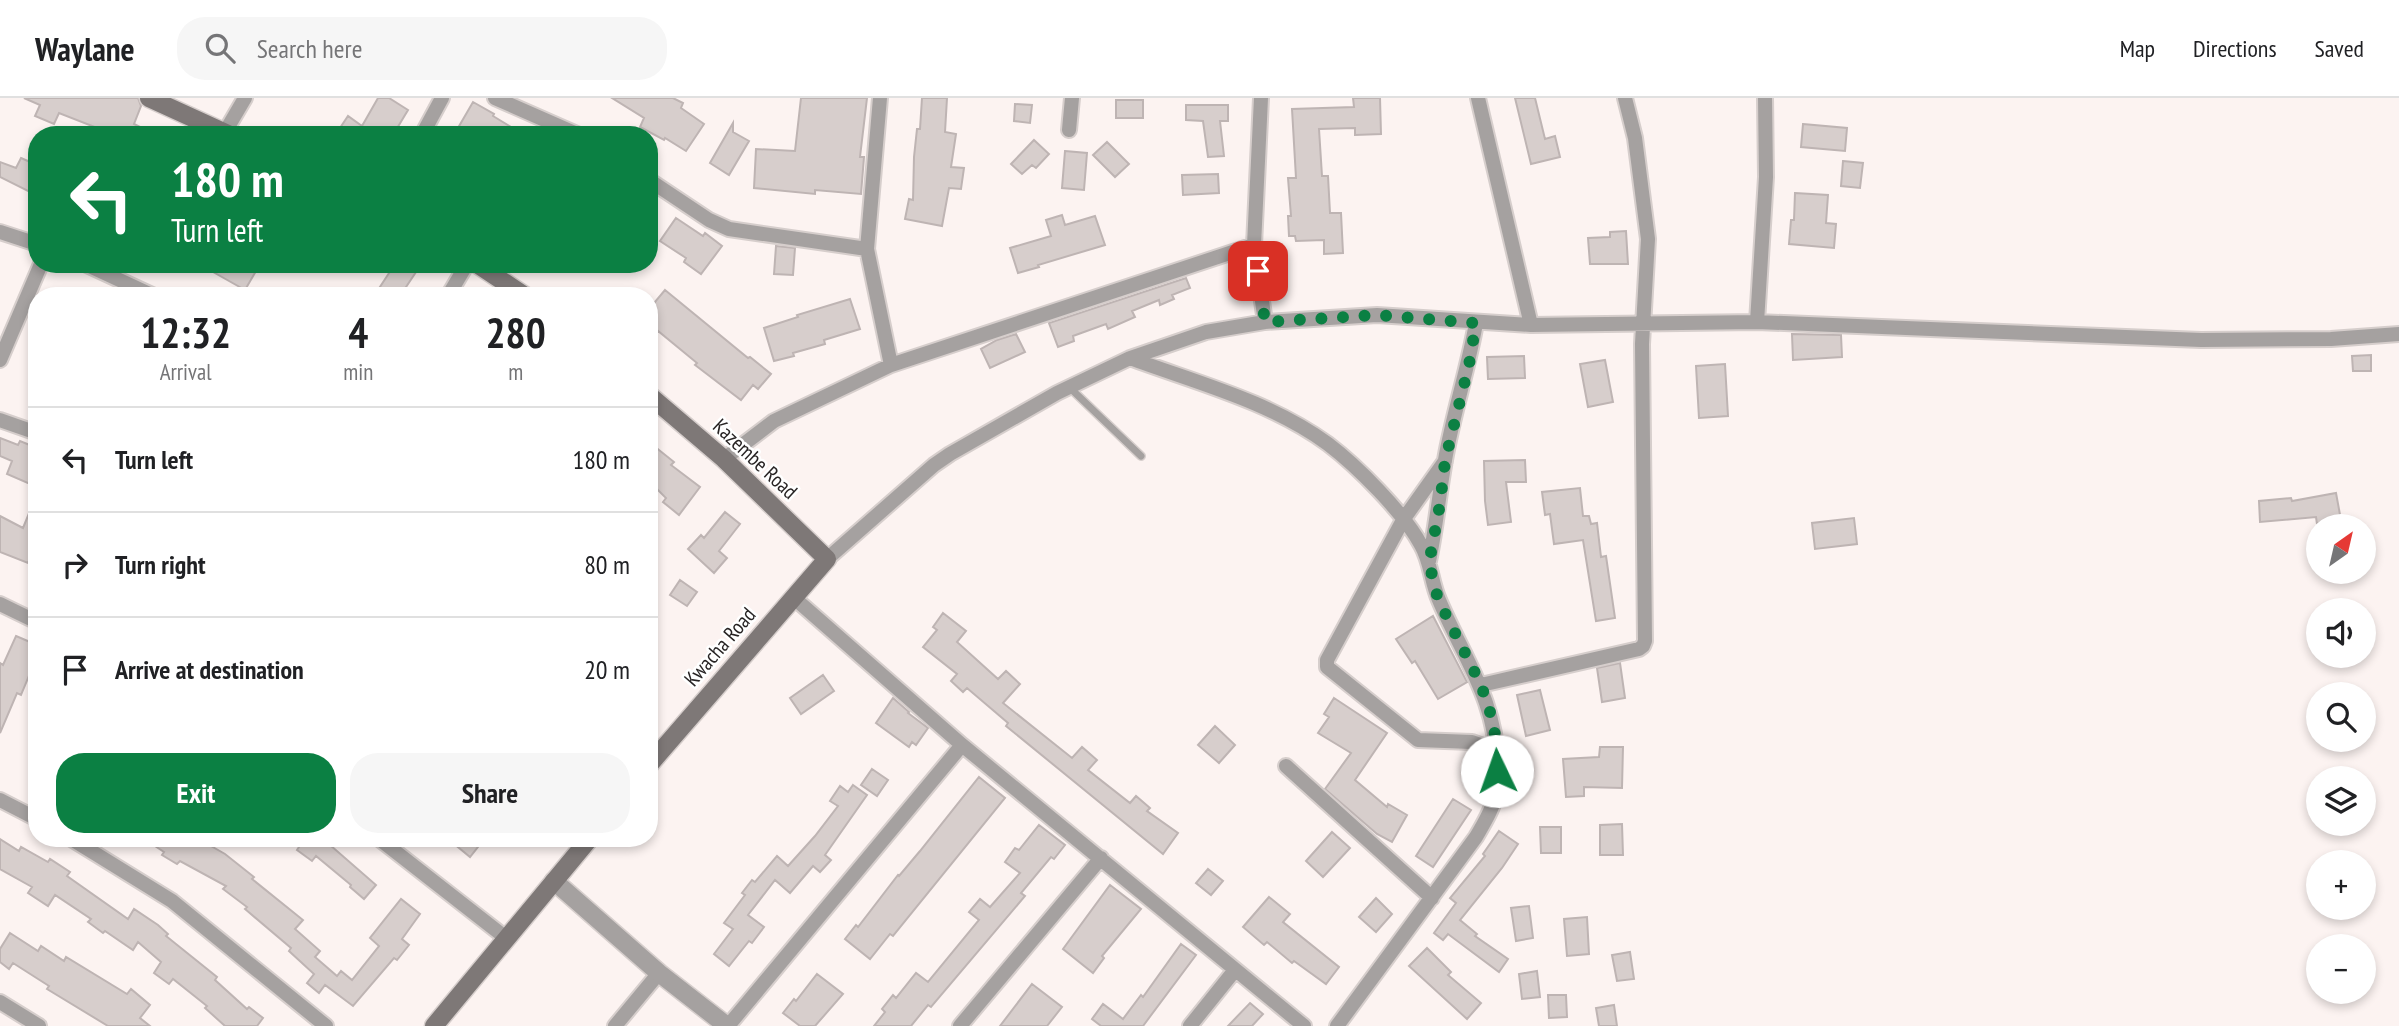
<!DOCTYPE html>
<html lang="en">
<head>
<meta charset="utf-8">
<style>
	:root { --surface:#fff; --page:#f6f6f6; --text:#202124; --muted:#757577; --line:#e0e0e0; --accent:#0b8043 }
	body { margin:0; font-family:"PT Sans Narrow",sans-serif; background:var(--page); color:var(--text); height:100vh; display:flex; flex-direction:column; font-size:26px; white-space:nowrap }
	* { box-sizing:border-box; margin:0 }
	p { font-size:23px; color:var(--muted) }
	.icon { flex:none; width:38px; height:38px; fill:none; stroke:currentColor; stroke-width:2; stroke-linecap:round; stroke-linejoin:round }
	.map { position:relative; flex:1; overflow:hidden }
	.side { position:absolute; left:28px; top:189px; width:630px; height:560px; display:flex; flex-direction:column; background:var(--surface); border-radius:28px; box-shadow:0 4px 10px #0003 }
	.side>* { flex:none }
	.guide { position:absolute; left:28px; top:28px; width:630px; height:147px; border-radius:28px; box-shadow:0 4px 10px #0003; background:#0b8043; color:#fff; overflow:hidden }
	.needle { width:46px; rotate:34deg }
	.fabs { position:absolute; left:2306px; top:416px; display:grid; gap:14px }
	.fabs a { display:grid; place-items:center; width:70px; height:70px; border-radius:50%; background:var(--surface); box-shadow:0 4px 10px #0003; font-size:35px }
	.pin { position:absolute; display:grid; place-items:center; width:60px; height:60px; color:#fff; margin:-30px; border-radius:14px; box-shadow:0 4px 10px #0006 }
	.me { position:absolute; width:77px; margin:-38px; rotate:357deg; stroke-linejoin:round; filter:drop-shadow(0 0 5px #0008) }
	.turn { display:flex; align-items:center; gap:24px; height:147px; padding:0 28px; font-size:32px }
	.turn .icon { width:91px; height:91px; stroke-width:2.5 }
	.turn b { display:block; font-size:49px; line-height:60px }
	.eta { display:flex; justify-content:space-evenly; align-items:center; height:119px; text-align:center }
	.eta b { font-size:42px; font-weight:600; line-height:49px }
	.button { display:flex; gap:14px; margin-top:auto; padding:14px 28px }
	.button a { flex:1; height:80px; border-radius:28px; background:var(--accent); color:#fff; font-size:28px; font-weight:600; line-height:80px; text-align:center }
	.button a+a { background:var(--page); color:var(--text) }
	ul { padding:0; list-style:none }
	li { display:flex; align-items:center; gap:21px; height:105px; padding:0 28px; border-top:2px solid var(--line) }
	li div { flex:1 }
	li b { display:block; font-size:26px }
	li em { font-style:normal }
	header { display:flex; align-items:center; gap:42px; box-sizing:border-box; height:98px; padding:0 35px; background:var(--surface); border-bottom:2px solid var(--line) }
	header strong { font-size:33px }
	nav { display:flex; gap:38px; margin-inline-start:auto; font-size:24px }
	.search { width:490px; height:63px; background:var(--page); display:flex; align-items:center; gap:18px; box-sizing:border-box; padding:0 24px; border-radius:28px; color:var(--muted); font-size:26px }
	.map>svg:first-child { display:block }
	.building { fill:#d7cecc; stroke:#beb4b3; stroke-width:2 }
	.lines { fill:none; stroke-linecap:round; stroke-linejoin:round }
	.service-casing { stroke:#d6cecc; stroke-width:10 }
	.minor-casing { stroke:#d6cecc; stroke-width:18 }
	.tertiary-casing { stroke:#d6cecc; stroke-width:21 }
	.secondary-casing { stroke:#d6cecc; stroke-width:21 }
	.service { stroke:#a5a1a0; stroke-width:7 }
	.minor { stroke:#a5a1a0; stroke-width:14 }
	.tertiary { stroke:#a5a1a0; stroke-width:18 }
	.secondary { stroke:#7e7877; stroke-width:18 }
	.route { stroke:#0b8043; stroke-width:12; stroke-dasharray:0 21.6 }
	.labels { text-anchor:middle; stroke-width:5; stroke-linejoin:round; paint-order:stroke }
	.street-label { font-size:21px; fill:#282424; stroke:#fff }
</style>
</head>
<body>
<header>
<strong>Waylane</strong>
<div class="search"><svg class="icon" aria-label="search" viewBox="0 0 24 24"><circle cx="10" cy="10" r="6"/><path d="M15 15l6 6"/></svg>Search here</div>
<nav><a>Map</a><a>Directions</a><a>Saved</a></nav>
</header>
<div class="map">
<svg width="2399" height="928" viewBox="0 0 2399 928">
	<rect width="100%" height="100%" fill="#fcf3f1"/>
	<path class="building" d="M24,0H138L141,8L134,26L156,37H115L59,15L54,26L35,18L40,7Z
		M378,0H389L408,12L393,37H350L340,30L348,18L362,28Z
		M612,0H673L683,5L681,10L704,26L686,53L665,40L664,42L640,29L644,20Z
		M801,0H867L860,59H864L861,96L815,92V96L754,90L756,51L795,53Z
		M922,0H947L945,34L956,36L951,69L964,70L961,91L949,90L942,128L905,121L909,101L913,102L914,59L917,31H920Z
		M1353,0H1380L1381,36L1355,37V30L1319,31L1322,78H1328L1330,115H1341L1343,155L1324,156V142L1296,143L1295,138H1289L1288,118H1291L1288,80H1296L1292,11L1354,9Z
		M1515,0H1535L1545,41L1555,38L1560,59L1531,66Z
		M1116,2H1143V20H1116Z
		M473,4L494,16L493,18L524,37H470L458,30Z
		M1015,6L1032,7L1030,25L1014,23Z
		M1186,7H1228V23H1220L1224,58L1208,59L1203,23L1186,22Z
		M733,25V34L749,43L729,77L710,65Z
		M1803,26L1847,30L1845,53L1801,49Z
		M1034,42L1049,56L1036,70L1032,67L1022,76L1011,66Z
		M1107,44L1129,66L1115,79L1093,57Z
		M1065,53L1087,55L1084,92L1062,90Z
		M21,60L37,67V81L30,94L0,79V64L16,70Z
		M1843,63L1863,65L1860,90L1841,88Z
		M1218,76L1219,95L1183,97L1182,77Z
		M1795,95L1828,97L1826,125L1836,126L1834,150L1789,146L1791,122H1794Z
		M1062,117L1065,127L1095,118L1105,147L1038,167L1039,169L1018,175L1010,150L1051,138L1046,122Z
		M676,120L703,138L705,135L722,148L701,176L684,164L686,160L660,143Z
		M1626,133L1628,166H1590L1588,140L1610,139V134Z
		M776,148L795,150L793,177L774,176Z
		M199,166H260L245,192Z
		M395,166H404L416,174L400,198H374Z
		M1186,180L1190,190L1172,197L1174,201L1160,207L1159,202L1132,213L1135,219L1108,231L1106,226L1073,238L1074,243L1058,249L1049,225Z
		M665,192L748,260L750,259L771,276L758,291L753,287L741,302L695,267L697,265L658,233L649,243V211Z
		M850,201L860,231L824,242L825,246L793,255L794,258L774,263L764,230L798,219L797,217Z
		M1016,236L1025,254L990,270L981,251L997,242Z
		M1792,236L1841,237L1842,259L1793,262Z
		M2371,257V273H2353L2352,258Z
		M1524,258L1525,280L1488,281L1487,259Z
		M1605,262L1613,304L1588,309L1580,266Z
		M1725,266L1728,318L1699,320L1696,268Z
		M0,340L18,347L20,343L37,350V389L7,376L12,363L0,358Z
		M649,344L674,364L671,367L700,389L679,417L663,404L666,400L649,383Z
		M1525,362L1526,384H1506L1511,424L1488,427L1485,403L1484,363Z
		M1580,390L1583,418H1589L1591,426L1597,425L1601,459L1606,458L1615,520L1596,523L1583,442L1554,446L1550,416L1545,417L1542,394Z
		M2336,395L2341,422L2317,426L2316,419L2260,424L2259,403L2291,400L2292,403Z
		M36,398L37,444L28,465L0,454V418L23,430Z
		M725,414L740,426L719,453L727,460L714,475L688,451L701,437L704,440Z
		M1854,420L1857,446L1815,451L1812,425Z
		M680,482L697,494L687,508L670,497Z
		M943,515L966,533L957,544L998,581L1006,573L1020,586L1003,605L1072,660L1082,649L1097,662L1088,672L1130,705L1136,698L1150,710L1147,713L1178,735L1163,756L1006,628L1008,625L967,590L963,594L951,583L957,576L923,549L937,532L933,529Z
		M1433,518L1467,584L1438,601L1415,563L1412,565L1396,541Z
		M16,538L37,547V570L33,568L21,597L17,595L0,635V565L3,567Z
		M1620,565L1625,600L1602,604L1597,570Z
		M823,577L834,593L801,616L790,600Z
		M1540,592L1550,632L1526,638L1517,597Z
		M893,600L909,614L908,615L928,630L916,647L912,644L909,649L876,625Z
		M1334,600L1387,635L1355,682L1387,709L1388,706L1407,717L1392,744L1377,736L1325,691L1351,655L1318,635L1329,619L1324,616Z
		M1215,628L1235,647L1219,665L1198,647Z
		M1600,649H1623L1622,690L1584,689V698L1566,699L1563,661L1599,659Z
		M872,671L888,682L877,698L861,687Z
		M979,679L1005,700L893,838L890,836L870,861L845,841L856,827L858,829L898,777L899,778L920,753Z
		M853,687L867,697L825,757L831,762L820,774L813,768L790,795L775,782L748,817L764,829L752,845L749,843L729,868L714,856L733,831L724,825L745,797L742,795L752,782L755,784L777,758L788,768L815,738L838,708L830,703L840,688L848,694Z
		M1453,701L1471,712L1433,769L1416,758Z
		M1622,726L1623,757H1600V727Z
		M1039,727L1065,747L1054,761L1051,759L1021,795L1025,798L931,909L928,907L911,928H874L885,914L882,911L893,897L896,900L916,875L928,884L979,822L969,814L980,801L990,809L1020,775L1005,764L1015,750L1019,752Z
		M1540,729H1561V755H1541Z
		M1499,733L1518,746L1502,770L1460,822L1477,836L1475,838L1508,861L1499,874L1448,836L1443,842L1434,835L1456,805L1450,800L1485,758L1483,756Z
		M1332,734L1350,750L1323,779L1306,763Z
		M143,740H197L225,756L254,779L252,781L303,822L295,831L320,853L315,859L337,878L341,873L352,882L379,848L370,840L401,801L420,816L402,841L409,847L397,862L394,860L353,908L325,887L319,895L307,885L314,876L289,853L291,850L245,811L247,809L223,791L226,788L180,763L177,766L162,757L164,754Z
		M305,740H322L376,787L364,801L350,789L351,787L316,758L312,763L297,752Z
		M447,740H485L470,759Z
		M0,741L19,753L21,749L48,764L50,761L70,774L67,778L128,821L134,811L158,827L168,836L166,838L217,879L215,882L247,911L249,909L263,920L257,928H225L205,910L207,908L173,881L169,886L154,875L161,864L138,844L133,852L105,833L103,835L88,824L91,821L55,797L48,808L28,795L32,789L0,771Z
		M1208,771L1223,783L1211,797L1196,785Z
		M1110,787L1141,811L1102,858L1104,860L1093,875L1063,851Z
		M1269,799L1290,816L1283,824L1339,869L1326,886L1294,863L1292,865L1267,844L1264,847L1243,829Z
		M1376,800L1392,816L1376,834L1359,819Z
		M1529,808L1533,840L1516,843L1511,810Z
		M1587,819L1589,856L1567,858L1564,821Z
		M10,835L38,853L41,848L64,863L66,859L127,896L131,891L150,907L140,920L150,928H108L47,891L49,888L13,865L9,871L0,864V851Z
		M1181,846L1196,857L1143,928H1101L1092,921L1103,906L1123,921L1141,897L1143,899Z
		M1427,850L1451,874L1448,877L1481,905L1467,921L1409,868Z
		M1630,854L1634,881L1617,883L1612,857Z
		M1537,873L1540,899L1522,901L1519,876Z
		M817,876L843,896L815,928H800L783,915L794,901L796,903Z
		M1032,886L1062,909L1047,928H1000Z
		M1548,897H1566L1567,919L1549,920Z
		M1250,905L1263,916L1252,928H1228Z
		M1614,907L1617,928H1599L1596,910Z"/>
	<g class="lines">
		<defs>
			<path id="service" d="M1069,289L1141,358"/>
			<path id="minor" d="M495,0L579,37
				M1478,0L1531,227
				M1069,32L1072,0
				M225,34L245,0
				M422,37L442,0
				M649,82L709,122L729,131L867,151L891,267
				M0,134L37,146
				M1254,147L1265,224
				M867,151L880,0
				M85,166L154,198
				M448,198L467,166
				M1757,224L1766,79L1765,0
				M1130,260C1197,285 1269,303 1328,346C1357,368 1404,415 1421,447C1431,464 1431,484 1439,502C1463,559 1498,605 1497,670C1497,678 1498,688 1496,696C1493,711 1484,725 1476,739L1337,928
				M0,262L41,166
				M0,322L37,335
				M724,361L774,323L891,267L1254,147L1261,0
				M1445,363L1403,422L1327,562V569L1418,642L1472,644L1497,653
				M827,461L934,367L950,356L1057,295L1130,260L1206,234L1265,224L1377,217L1531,227L1757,224L2201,242L2331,241L2399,236
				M1429,463C1436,430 1439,396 1445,362C1453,316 1468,271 1476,225
				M793,499L962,647L1304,928
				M0,506L37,524
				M1481,587L1639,551L1643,548L1645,543L1642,246L1648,141L1635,40L1625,0
				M1286,668L1432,800
				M0,702L37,721
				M70,740L172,803L326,928
				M378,740L506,840
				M0,904L39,928
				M615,928L659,875
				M728,928L962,647
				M960,928L1101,760
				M1190,928L1235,872"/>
			<path id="tertiary" d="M554,783L659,875L727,928"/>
			<path id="secondary" d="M149,0L230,37
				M477,166L525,198
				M649,297L724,361L827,461L649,667
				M434,928L590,740"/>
		</defs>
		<use href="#service" class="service-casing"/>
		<use href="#minor" class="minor-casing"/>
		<use href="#tertiary" class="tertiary-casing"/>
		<use href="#secondary" class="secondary-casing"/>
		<use href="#service" class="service"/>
		<use href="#minor" class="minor"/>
		<use href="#tertiary" class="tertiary"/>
		<use href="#secondary" class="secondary"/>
	</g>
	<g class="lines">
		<path class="route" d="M1258,173L1265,224L1377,217L1476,225L1469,267L1445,363L1440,406L1429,465L1438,501L1481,587L1493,623L1497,653V673"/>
	</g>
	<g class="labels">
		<g class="street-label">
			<text transform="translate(755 361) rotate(43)" y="7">Kazembe Road</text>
			<text transform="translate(720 549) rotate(-49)" y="7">Kwacha Road</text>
		</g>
	</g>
</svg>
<div class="fabs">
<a><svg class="needle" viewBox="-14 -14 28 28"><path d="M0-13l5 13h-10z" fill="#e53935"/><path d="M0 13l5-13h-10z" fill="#757577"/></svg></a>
<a><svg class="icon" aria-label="sound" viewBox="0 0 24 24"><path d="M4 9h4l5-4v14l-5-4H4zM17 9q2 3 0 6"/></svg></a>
<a><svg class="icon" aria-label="search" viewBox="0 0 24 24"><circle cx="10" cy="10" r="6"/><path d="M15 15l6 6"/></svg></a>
<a><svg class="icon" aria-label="layers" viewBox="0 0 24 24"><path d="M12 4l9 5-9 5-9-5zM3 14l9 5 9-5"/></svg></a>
<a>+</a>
<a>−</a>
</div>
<div class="pin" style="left:1258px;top:173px;background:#d93025"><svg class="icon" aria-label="arrive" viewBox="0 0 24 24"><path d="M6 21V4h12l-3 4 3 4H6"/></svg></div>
<svg class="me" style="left:1497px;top:673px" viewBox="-20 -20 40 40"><circle r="19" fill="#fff"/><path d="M0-13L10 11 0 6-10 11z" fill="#0b8043"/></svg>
<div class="guide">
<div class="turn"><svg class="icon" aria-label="left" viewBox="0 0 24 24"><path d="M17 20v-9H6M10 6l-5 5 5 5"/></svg><div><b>180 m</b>Turn left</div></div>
</div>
<section class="side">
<div class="eta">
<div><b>12:32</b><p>Arrival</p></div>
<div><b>4</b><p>min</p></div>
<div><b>280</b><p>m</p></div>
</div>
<ul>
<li><svg class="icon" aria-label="left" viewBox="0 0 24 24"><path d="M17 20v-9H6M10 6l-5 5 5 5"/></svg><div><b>Turn left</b></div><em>180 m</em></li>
<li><svg class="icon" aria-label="right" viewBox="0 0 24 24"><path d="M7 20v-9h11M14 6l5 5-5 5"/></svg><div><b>Turn right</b></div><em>80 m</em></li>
<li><svg class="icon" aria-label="arrive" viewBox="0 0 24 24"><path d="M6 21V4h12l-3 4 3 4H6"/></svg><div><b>Arrive at destination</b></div><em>20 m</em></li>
</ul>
<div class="button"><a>Exit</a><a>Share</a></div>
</section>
</div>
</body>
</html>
